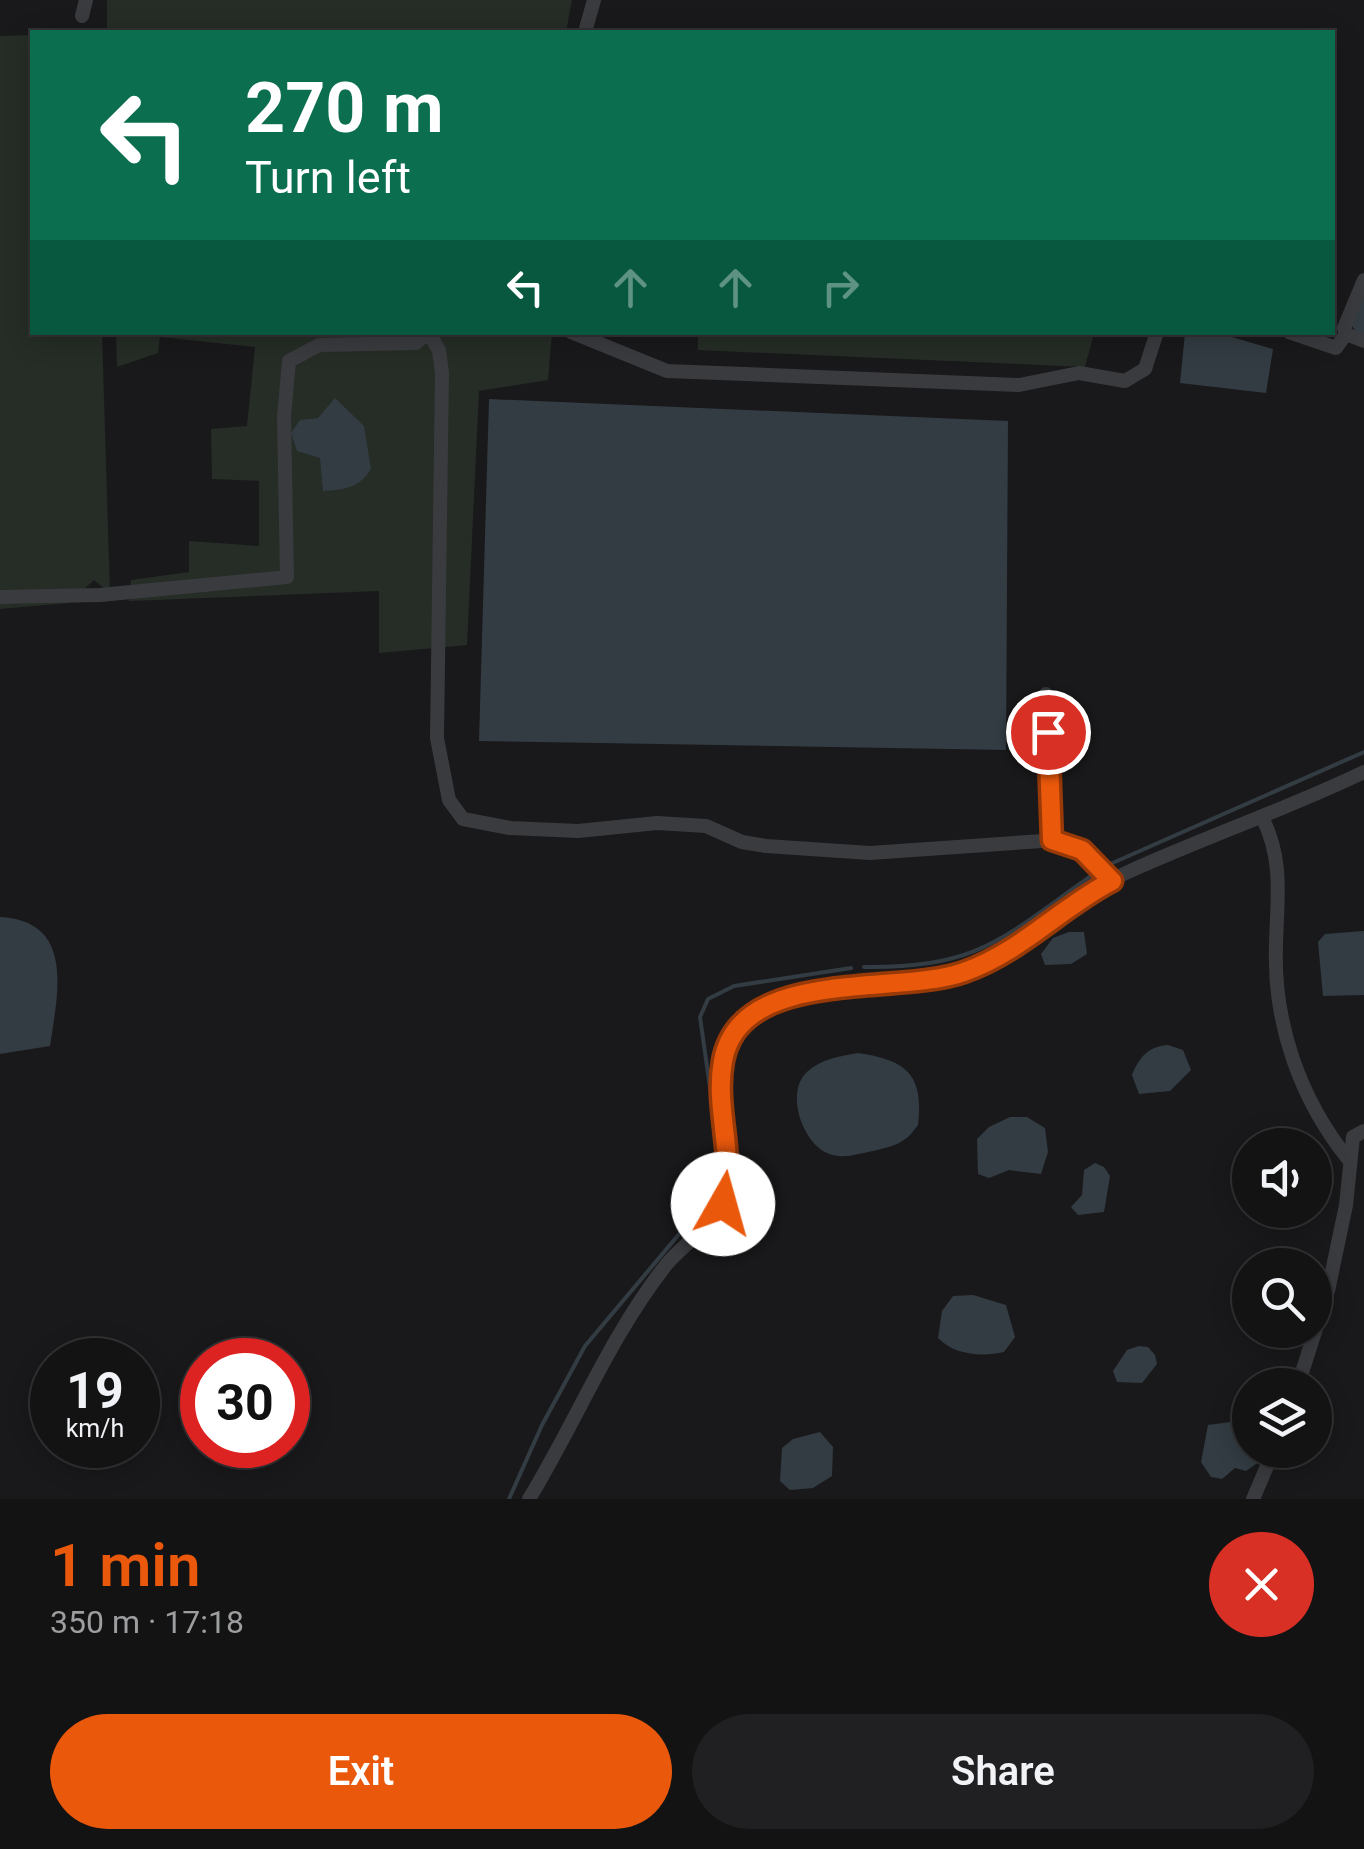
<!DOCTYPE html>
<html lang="en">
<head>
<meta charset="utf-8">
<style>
	:root { --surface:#131314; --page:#202022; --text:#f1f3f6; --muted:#9d9ea0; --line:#323234; --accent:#ea580c }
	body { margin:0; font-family:Roboto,sans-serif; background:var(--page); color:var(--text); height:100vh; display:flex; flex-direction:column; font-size:38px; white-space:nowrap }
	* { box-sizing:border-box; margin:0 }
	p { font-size:32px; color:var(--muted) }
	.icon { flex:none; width:55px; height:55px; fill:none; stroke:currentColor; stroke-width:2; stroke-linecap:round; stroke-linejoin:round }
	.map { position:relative; height:1499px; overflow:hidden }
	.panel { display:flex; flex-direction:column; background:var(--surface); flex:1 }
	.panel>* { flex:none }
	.guide { position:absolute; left:30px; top:30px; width:1305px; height:305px; border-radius:0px; box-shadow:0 5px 25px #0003,0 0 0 2px var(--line); background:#0b6e4f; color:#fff; overflow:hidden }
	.tools { position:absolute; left:1232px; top:1128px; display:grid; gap:20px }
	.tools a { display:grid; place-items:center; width:100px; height:100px; border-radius:50%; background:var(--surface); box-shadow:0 5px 25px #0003,0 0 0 2px var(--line); font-size:50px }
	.speed { position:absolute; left:30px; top:1338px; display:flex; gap:20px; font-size:50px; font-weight:700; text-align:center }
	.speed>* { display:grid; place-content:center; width:130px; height:130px; border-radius:50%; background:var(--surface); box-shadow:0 5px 25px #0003,0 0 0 2px var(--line); line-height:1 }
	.speed small { font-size:25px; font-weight:400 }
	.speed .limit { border:15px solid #d22; background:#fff; color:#111 }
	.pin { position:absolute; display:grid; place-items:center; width:85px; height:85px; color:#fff; margin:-42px; border:5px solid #fff; border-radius:50%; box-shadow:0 2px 10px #0007 }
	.me { position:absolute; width:110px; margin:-55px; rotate:7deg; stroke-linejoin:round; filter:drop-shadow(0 0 8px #0008) }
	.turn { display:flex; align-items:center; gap:35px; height:210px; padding:0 50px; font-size:45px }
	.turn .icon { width:130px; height:130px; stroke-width:2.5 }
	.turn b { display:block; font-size:70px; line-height:85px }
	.lanes { display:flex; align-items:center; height:95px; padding:0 50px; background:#0003; justify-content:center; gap:50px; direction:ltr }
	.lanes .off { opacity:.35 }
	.round { display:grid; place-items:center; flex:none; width:105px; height:105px; border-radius:52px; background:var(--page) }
	.overview { display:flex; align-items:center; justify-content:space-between; height:170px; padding:0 50px }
	h1 { font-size:60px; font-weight:600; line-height:75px; color:var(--accent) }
	.button { display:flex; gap:20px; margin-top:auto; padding:20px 50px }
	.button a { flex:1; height:115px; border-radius:60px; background:var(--accent); color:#fff; font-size:40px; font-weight:600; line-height:115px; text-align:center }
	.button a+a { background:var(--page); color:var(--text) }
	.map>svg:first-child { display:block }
	.green { fill:#252d26 }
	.water { fill:#333c43 }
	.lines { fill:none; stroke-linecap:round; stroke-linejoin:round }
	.stream { stroke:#333c43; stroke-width:4 }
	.canal { stroke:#333c43; stroke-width:15 }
	.street { stroke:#3a3b3f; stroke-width:14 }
	.route-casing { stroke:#983908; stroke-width:25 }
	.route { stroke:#ea580c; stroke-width:18 }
</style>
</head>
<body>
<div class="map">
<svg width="1364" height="1499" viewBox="0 0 1364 1499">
	<rect width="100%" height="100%" fill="#19191b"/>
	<path class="green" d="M107,0H572L566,32H107Z
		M32,35V332L102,333L110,593L94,580L69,603L0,609V36Z
		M698,332L1094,333L1085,367L698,350Z
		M116,333H552L548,380L479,391L467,645L379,653V591L129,601L131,580L189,572V541L259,546V481L212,479L211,429L247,426L255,347L160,337L158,353L117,367Z"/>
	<path class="water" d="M1185,333H1218L1273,349L1266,393L1180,383Z
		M335,398L364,426L371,469C360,488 343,490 323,491L320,458L297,451L291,433L300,420L318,418Z
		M489,399L1008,421L1006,750L479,741Z
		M0,917C75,921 58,992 50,1046L0,1054Z
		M1364,931V995L1323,996L1318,942L1325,934Z
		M1069,932H1084L1087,954L1071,964L1045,965L1041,954L1053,938Z
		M1168,1045L1183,1050L1191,1070L1170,1091L1139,1094L1132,1075C1139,1058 1148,1046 1168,1045Z
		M858,1053C906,1060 924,1074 918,1125C905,1144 894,1146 873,1151C857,1154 842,1160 827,1153C802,1142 785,1092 807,1072C821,1059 840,1056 858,1053Z
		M1010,1117H1027L1045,1128L1048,1152L1041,1174L1009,1170L989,1178L978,1174L977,1139L989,1127Z
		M1095,1163L1104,1167L1110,1176L1104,1212L1078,1215L1071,1207L1082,1195L1084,1170Z
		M973,1295L1006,1305L1015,1337L1004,1352C982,1357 954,1355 938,1338L942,1311L953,1296Z
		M1139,1346L1148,1347L1155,1355L1157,1364L1142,1383L1117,1382L1113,1371L1127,1350Z
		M1238,1421L1250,1423V1450H1262L1259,1462L1246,1471L1235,1468L1222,1479L1211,1477L1201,1462L1208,1425Z
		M820,1432L833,1447L832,1476L813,1488L790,1490L780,1481L782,1448L793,1439Z"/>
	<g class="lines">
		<path class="stream" d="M1108,865L1364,752
			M864,967C981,969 1004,936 1094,874
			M509,1499L542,1425L585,1346L717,1189L716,1130L700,1017L708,999L734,986L851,968"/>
		<path class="canal" d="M1364,306L1359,323L1364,329"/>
		<path class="street" d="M82,16L86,0
			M585,32L594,0
			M1364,280L1344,328L1346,334L1364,341
			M571,332L667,371L1019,385L1079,373L1125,381L1145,369L1157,332
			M1289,332L1336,348L1346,334
			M0,597L100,595L287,577L284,417L289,361L319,345L416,343L428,332L439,350L442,373L437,738L449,800L463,819L510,828L578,831L657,823L706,826L742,842L766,846L870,853L1057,840L1082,850L1112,881
			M1046,694L1052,840
			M1262,817C1284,860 1277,899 1276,945C1273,1023 1300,1099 1348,1159
			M1298,1385L1328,1291L1346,1205L1353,1137L1364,1131
			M529,1499C576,1422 610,1336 666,1265C683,1244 710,1229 722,1204C750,1150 697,1079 738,1028C785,969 883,995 946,977C1017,958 1063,902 1128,872C1205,837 1287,809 1364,772
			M1253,1499L1274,1450"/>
	</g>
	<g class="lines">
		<defs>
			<path id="route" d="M723,1204C736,1156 714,1109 723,1061C740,966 898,996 964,972C1021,952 1060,908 1112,881L1082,850L1052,840L1048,732"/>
		</defs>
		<use href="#route" class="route-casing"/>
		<use href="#route" class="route"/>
	</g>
</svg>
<div class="tools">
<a><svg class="icon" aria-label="sound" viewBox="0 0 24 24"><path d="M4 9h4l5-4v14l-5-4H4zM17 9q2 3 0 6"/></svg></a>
<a><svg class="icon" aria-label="search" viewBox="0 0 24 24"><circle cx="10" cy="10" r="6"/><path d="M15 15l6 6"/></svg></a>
<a><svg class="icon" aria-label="layers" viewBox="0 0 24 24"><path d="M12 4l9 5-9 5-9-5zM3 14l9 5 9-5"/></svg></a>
</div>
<div class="speed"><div>19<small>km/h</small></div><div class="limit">30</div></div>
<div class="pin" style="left:1048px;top:732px;background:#d93025"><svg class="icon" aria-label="arrive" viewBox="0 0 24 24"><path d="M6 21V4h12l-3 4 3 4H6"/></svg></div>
<svg class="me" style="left:723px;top:1204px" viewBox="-20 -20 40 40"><circle r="19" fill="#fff"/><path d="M0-13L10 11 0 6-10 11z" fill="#ea580c"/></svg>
<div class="guide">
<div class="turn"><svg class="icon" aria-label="left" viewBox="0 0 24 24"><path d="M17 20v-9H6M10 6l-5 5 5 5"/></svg><div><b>270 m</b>Turn left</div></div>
<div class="lanes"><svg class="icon" aria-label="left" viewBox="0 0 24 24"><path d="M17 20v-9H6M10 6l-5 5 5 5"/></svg><svg class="icon off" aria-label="ahead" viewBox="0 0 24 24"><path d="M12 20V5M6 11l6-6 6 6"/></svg><svg class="icon off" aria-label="ahead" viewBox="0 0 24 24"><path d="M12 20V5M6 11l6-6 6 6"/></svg><svg class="icon off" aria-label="right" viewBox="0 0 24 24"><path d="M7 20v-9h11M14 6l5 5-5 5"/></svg></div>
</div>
</div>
<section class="panel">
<div class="overview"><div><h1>1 min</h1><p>350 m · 17:18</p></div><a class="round" style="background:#d93025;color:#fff"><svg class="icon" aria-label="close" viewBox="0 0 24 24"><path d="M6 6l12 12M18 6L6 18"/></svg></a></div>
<div class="button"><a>Exit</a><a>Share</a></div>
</section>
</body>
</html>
